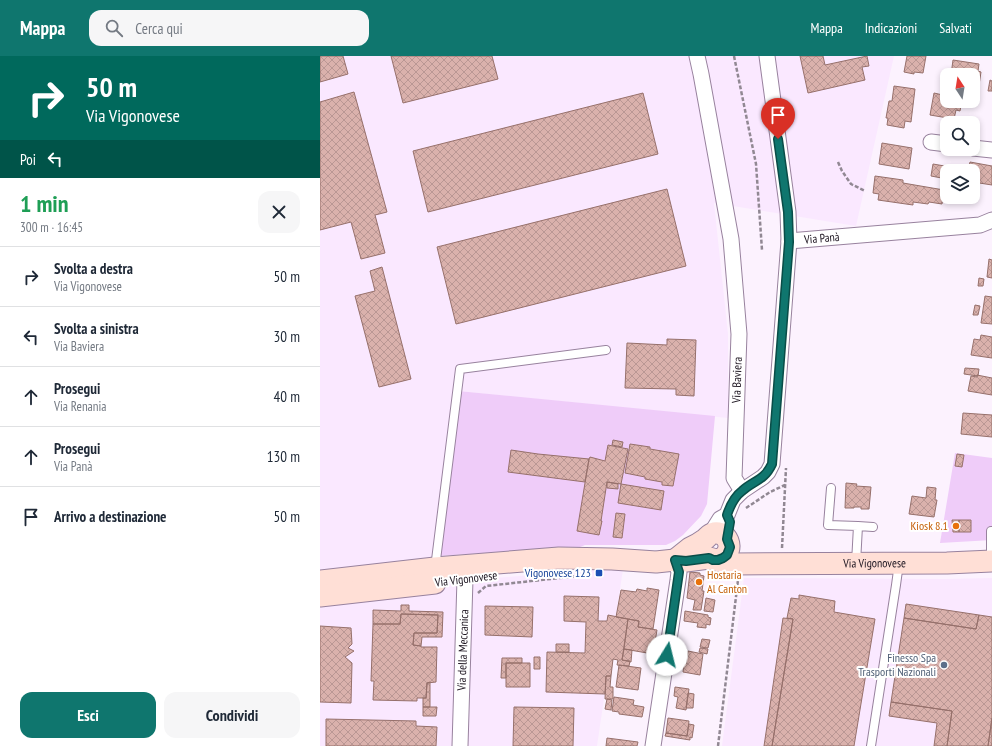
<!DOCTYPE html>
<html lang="it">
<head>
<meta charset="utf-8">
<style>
	:root { --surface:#fff; --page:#f6f6f7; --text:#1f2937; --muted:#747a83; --line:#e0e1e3; --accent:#0f766e }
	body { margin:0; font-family:"PT Sans Narrow",sans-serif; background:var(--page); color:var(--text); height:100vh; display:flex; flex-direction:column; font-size:15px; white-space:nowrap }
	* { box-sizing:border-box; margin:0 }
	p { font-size:13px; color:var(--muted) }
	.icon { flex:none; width:22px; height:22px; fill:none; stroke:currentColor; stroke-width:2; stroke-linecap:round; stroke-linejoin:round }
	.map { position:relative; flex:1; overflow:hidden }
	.details { display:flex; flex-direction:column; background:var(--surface); width:320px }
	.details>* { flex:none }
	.guide { background:#00695c; color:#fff; overflow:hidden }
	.needle { width:26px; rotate:348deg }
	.fabs { position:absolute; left:620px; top:12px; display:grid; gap:8px }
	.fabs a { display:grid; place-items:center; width:40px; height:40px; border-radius:8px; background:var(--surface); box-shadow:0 2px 6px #0003; font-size:20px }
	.pin { position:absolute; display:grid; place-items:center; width:34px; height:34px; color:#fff; margin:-41px -17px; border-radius:50% 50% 50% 0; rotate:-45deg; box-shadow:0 0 4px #0007 }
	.pin .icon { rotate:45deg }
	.me { position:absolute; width:44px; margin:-22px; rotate:9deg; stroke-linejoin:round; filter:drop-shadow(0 0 3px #0008) }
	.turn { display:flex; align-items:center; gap:14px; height:84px; padding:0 20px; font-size:18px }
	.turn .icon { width:52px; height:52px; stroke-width:2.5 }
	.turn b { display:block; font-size:28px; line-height:34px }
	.then { display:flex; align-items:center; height:38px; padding:0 20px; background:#0003; gap:8px; font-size:15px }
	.round { display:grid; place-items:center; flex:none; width:42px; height:42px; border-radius:12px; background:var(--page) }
	.headline { display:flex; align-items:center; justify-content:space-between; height:68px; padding:0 20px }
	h1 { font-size:24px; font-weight:600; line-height:30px; color:#1e9e55 }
	.primary-button { display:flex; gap:8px; margin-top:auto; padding:8px 20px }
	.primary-button a { flex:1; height:46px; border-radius:12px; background:var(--accent); color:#fff; font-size:16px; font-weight:600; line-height:46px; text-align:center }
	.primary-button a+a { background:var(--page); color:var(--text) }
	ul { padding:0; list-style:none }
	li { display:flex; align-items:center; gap:12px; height:60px; padding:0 20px; border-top:1px solid var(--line) }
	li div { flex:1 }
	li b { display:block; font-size:15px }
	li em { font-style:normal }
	header { display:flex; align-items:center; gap:24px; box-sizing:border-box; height:56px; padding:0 20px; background:var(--accent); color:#fff }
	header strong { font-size:19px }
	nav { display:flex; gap:22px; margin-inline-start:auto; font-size:14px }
	.search { width:280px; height:36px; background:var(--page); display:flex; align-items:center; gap:10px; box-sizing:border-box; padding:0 14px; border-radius:12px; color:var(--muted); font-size:15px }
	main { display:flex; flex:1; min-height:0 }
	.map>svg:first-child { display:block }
	.built { fill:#fae8ff }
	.green { fill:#efccf9 }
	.building { fill:url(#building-cross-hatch); stroke:#96706b }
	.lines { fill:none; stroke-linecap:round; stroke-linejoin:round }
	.service-casing { stroke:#98829e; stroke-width:10 }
	.minor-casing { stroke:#98829e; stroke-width:17 }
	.secondary-casing { stroke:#98829e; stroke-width:23 }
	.path { stroke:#918893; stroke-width:2.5; stroke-dasharray:4 2; stroke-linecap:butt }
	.service { stroke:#fff; stroke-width:8 }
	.minor { stroke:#fff; stroke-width:15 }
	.secondary { stroke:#ffdfd6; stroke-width:21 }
	.route-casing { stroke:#0a4d48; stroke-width:10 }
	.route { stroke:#0f766e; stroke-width:7 }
	.food-dot { fill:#e8710a; stroke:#fff; stroke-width:1.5 }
	.transit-dot { fill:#1a4fb4; stroke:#fff; stroke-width:1.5 }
	.service-dot { fill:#5c6f8a; stroke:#fff; stroke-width:1.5 }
	.labels { text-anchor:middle; stroke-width:4; stroke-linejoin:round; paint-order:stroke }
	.street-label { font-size:12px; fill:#1c141f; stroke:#fff }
	.food-label { font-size:12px; fill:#c56008; stroke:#fff; text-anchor:end }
	.transit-label { font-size:12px; fill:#164399; stroke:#fff; text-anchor:end }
	.service-label { font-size:12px; fill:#4e5e75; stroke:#fff; text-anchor:end }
</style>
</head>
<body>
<header>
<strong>Mappa</strong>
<div class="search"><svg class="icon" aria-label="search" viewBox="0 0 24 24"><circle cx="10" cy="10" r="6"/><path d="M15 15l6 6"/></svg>Cerca qui</div>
<nav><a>Mappa</a><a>Indicazioni</a><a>Salvati</a></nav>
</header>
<main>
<section class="details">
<div class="guide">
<div class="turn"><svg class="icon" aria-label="right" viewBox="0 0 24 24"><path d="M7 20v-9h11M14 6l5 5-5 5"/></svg><div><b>50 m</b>Via Vigonovese</div></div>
<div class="then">Poi<svg class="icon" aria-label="left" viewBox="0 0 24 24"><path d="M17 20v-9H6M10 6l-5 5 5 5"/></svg></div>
</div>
<div class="headline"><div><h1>1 min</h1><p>300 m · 16:45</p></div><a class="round"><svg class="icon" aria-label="close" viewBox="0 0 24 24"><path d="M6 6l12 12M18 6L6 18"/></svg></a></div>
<ul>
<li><svg class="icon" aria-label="right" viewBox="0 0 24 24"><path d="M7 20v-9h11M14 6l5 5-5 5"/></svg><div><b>Svolta a destra</b><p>Via Vigonovese</p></div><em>50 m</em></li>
<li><svg class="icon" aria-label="left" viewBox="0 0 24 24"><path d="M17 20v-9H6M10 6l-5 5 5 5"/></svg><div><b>Svolta a sinistra</b><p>Via Baviera</p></div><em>30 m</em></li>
<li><svg class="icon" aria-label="ahead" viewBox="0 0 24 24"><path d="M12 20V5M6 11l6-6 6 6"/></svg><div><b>Prosegui</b><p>Via Renania</p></div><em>40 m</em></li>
<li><svg class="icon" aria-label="ahead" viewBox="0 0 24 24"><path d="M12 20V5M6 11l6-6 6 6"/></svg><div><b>Prosegui</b><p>Via Panà</p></div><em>130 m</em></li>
<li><svg class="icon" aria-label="arrive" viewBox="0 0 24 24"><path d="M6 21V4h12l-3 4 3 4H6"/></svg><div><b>Arrivo a destinazione</b></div><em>50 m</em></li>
</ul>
<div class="primary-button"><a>Esci</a><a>Condividi</a></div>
</section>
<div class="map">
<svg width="672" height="690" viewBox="0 0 672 690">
	<defs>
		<pattern id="building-cross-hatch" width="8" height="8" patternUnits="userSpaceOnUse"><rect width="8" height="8" fill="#dab1ac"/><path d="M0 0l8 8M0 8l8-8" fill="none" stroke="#ba9794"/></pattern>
	</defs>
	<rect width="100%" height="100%" fill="#fcf2fe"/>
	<path class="built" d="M0,0H574L536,170L394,147L408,278V362L138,335L118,527L282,513H303L277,690H0Z
		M424,522L625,523L672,522V690H402Z"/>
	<path class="green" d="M138,335L395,360L387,448L381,460L363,479L355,485L346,489H265L260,491L118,500Z
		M635,397L672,402V484L620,487Z"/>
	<path class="building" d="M0,0H23L28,18L0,26Z
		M71,0H172L178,23L83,47Z
		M480,0H503L505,9L547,0L549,10L542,11L545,24L488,37Z
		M587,0H606L603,17L594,16V18L584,16Z
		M633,4L659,8L656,29H653V19H631Z
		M658,15L661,16L659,29L656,28Z
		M670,24L672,25V35H668Z
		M574,30L595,33L591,66L585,65L584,72L567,69L568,62H566L569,45H572Z
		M34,36L67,156L55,159L65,197L41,203L31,166L0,174V46Z
		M323,37L338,98L108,156L93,95Z
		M614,37L627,40V45H642L640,55L636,54L634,63L610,59Z
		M653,41H654L652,51L641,49L642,45H641H653Z
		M562,87L592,92L589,113L559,108Z
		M650,106L672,110V129L653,126V115H648Z
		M613,108L636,112L635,115H627V123L611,120Z
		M555,120L583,124V127L624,134L622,148L609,146L608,148L593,146V149L558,144L559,138L553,137Z
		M347,133L366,210L136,268L117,191Z
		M669,203L672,204V222L667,221Z
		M62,211L91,323L59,331L35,240L55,235L50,215Z
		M659,222L664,223L663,230H658Z
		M665,240L672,241V268L661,267Z
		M655,249L660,250L658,259H653Z
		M661,279L672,281V302L651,299L654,283L660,284Z
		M347,283L376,284L374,340L356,339V333L305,332L307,287L347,289Z
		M645,312L659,313L658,320L644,318Z
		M657,319L672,322V339L648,335L651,320L657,321Z
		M643,357L672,359V381L641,378Z
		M293,384L303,386L302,391L292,389Z
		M310,388L330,391V393L359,398L353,430L342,429V426L325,423V421L305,417Z
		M288,389L308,393L301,428L287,426L281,465H282L279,479L257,475L269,403L270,401L285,405Z
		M191,394L218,398L269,403L265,426L188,416Z
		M637,398L644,399L642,411L635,410Z
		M287,426L298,428V433L287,432Z
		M526,427L537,428L536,430L551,431L549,453H541V451H534V452H525Z
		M301,428L344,435L341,454L298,447Z
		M607,431L616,432L615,444H617L614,461L589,458L592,440L606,442Z
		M296,457L305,458L302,482L293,481Z
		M632,464H639V476H633Z
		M639,464H651V476H639Z
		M370,516L380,517V519L384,520L382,535H384L381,554H373L375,544L367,542Z
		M327,532L339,534L333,573L318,571L319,565L296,561L301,534L316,536L317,533L327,535Z
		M479,539L515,545L514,556L555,563L534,690H452L473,563L467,562L471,542L479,543Z
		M244,540L279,541L278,565H287L288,559L308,563L302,604L310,605L309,610L297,609L298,604L293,603L291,620H286L285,638L226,636L227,596L265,597L266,566L244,565Z
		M386,542L395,544L393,556L384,555Z
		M586,548L659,559L656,573L584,562Z
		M81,549H89V555L123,556L122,581H102L101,590L93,589L94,577H117L118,559L81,558L80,568H53V554L81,555Z
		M165,550L213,551L212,581L165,579Z
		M365,555L388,559V561L391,562L390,569L386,568V572L377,571L378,567L364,565Z
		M81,558L118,559L117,577H94L93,589L101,590V591H117L116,626L107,627L106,642H97V645L53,644L54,625H51L53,568H80Z
		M659,559L672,561V662L668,690H627L632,655L571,646L584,562L656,573Z
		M463,562L473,563L452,690H444Z
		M308,563L319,565L318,571L337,574L333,598L304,593Z
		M0,570L31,572L32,588L28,592L34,595L25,601L32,607L31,647L0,646Z
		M382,583L390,584L388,592L380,591Z
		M236,588H249V596H236Z
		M380,592L388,593L387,598L379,596Z
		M304,593L312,594L311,606L302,604Z
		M368,595L383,598L380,619L363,616L364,608H366Z
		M214,601H220V613H214Z
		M182,602H202V607H186V622H181Z
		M186,607H210V631H186Z
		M299,609L321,612L318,634L296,631Z
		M286,620H291L290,631H293V643H285Z
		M110,626V651H103V642H106L107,627Z
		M355,631L369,633L366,654L356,652L358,641L354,640Z
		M368,637L374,638L373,652H366Z
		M294,641L314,644L313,649L324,651L322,661L299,658V656L292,655Z
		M287,643L292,644L291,654L285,653Z
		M571,646L632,655L627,690H614L617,667L569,660Z
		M103,651H117L116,660H103Z
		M194,651L254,652L253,690H193Z
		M348,662L369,665L367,680L346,677Z
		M672,662V690H668Z
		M6,663L96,665V670L117,671L116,690H6Z
		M369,668L374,669L372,682L370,681V684L345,680L346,677L367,680Z
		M287,682L318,686L317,690H286Z"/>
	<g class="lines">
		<defs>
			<path id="service" d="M511,432L508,469L538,470L536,507
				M538,470L553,471
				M671,475V504
				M115,512L140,313L286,294
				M551,690L576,529L579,507"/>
			<g id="minor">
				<path d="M377,0L381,18L411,183L419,278L414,422L422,435"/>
				<path d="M611,86L627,88"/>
				<path d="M653,92L672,94"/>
				<path id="s1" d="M469,185L660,169L672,164"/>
				<path d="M390,479L400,463L407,459L413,444L422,435L443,421L448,416L452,408L469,185L468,156L447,0"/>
				<path d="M122,512L145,523L140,690"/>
				<path d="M333,690L358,524L359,516L355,504"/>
			</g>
			<g id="secondary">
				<path d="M355,504C360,500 365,496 370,492C375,490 380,487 384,484C388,481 389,478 394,477C410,475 416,498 398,504"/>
				<path id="s2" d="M0,525L115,512L239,502L292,503L336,506L355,504L366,505L389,502L411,508L627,507L672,505"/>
				<path d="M0,540L115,527"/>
			</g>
		</defs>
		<use href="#service" class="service-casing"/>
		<use href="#minor" class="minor-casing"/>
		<use href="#secondary" class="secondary-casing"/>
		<path class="path" d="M414,0L436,108L442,194
			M518,106L522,115L531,128L545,135
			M426,452L450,436L465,429
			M462,492L466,412
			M158,537L166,530L258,520
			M398,690L418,524"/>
		<use href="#service" class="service"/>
		<use href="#minor" class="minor"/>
		<use href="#secondary" class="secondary"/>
	</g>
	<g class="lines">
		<defs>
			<path id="route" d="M347,599L359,516L355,504L366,505L389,502L393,504H398L403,502L407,499L410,491L407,483L410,466L407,459C410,450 414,441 422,435C434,424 444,425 452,408L469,186L468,156L458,83"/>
		</defs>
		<use href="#route" class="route-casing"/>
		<use href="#route" class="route"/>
	</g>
	<g class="food-dot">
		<circle cx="636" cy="470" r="4"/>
		<circle cx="379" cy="526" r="4"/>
	</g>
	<rect class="transit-dot" x="275" y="513" width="8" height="8" rx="2"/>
	<circle class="service-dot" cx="624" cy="609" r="4"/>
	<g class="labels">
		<g class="street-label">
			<text dy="4" stroke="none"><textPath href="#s1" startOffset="33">Via Panà</textPath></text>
			<text transform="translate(417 324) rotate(-88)" y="4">Via Baviera</text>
			<text dy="4" stroke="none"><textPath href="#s2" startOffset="557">Via Vigonovese</textPath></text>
			<text transform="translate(146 523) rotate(-7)" y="4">Via Vigonovese</text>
			<text transform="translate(143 594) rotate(-88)" y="4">Via della Meccanica</text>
		</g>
		<g class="food-label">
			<text x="628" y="474">Kiosk 8.1</text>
			<text x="387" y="523" text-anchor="start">Hostaria<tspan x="387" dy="14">Al Canton</tspan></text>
		</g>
		<g class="transit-label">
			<text x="271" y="521">Vigonovese 123</text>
		</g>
		<g class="service-label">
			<text x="616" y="606">Finesso Spa<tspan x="616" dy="14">Trasporti Nazionali</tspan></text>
		</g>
	</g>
</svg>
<div class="fabs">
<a><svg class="needle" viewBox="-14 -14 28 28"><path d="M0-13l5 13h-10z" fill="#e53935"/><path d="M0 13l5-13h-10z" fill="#747a83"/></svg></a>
<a><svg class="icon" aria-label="search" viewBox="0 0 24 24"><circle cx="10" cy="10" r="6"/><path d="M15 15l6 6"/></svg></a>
<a><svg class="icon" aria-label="layers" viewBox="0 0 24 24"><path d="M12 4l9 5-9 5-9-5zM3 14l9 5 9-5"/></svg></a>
</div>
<div class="pin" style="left:458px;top:83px;background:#d93025"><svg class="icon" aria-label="arrive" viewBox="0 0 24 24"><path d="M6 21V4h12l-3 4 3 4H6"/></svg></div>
<svg class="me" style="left:347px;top:599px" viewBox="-20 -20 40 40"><circle r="19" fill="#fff"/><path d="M0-13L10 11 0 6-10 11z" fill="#0f766e"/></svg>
</div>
</main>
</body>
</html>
